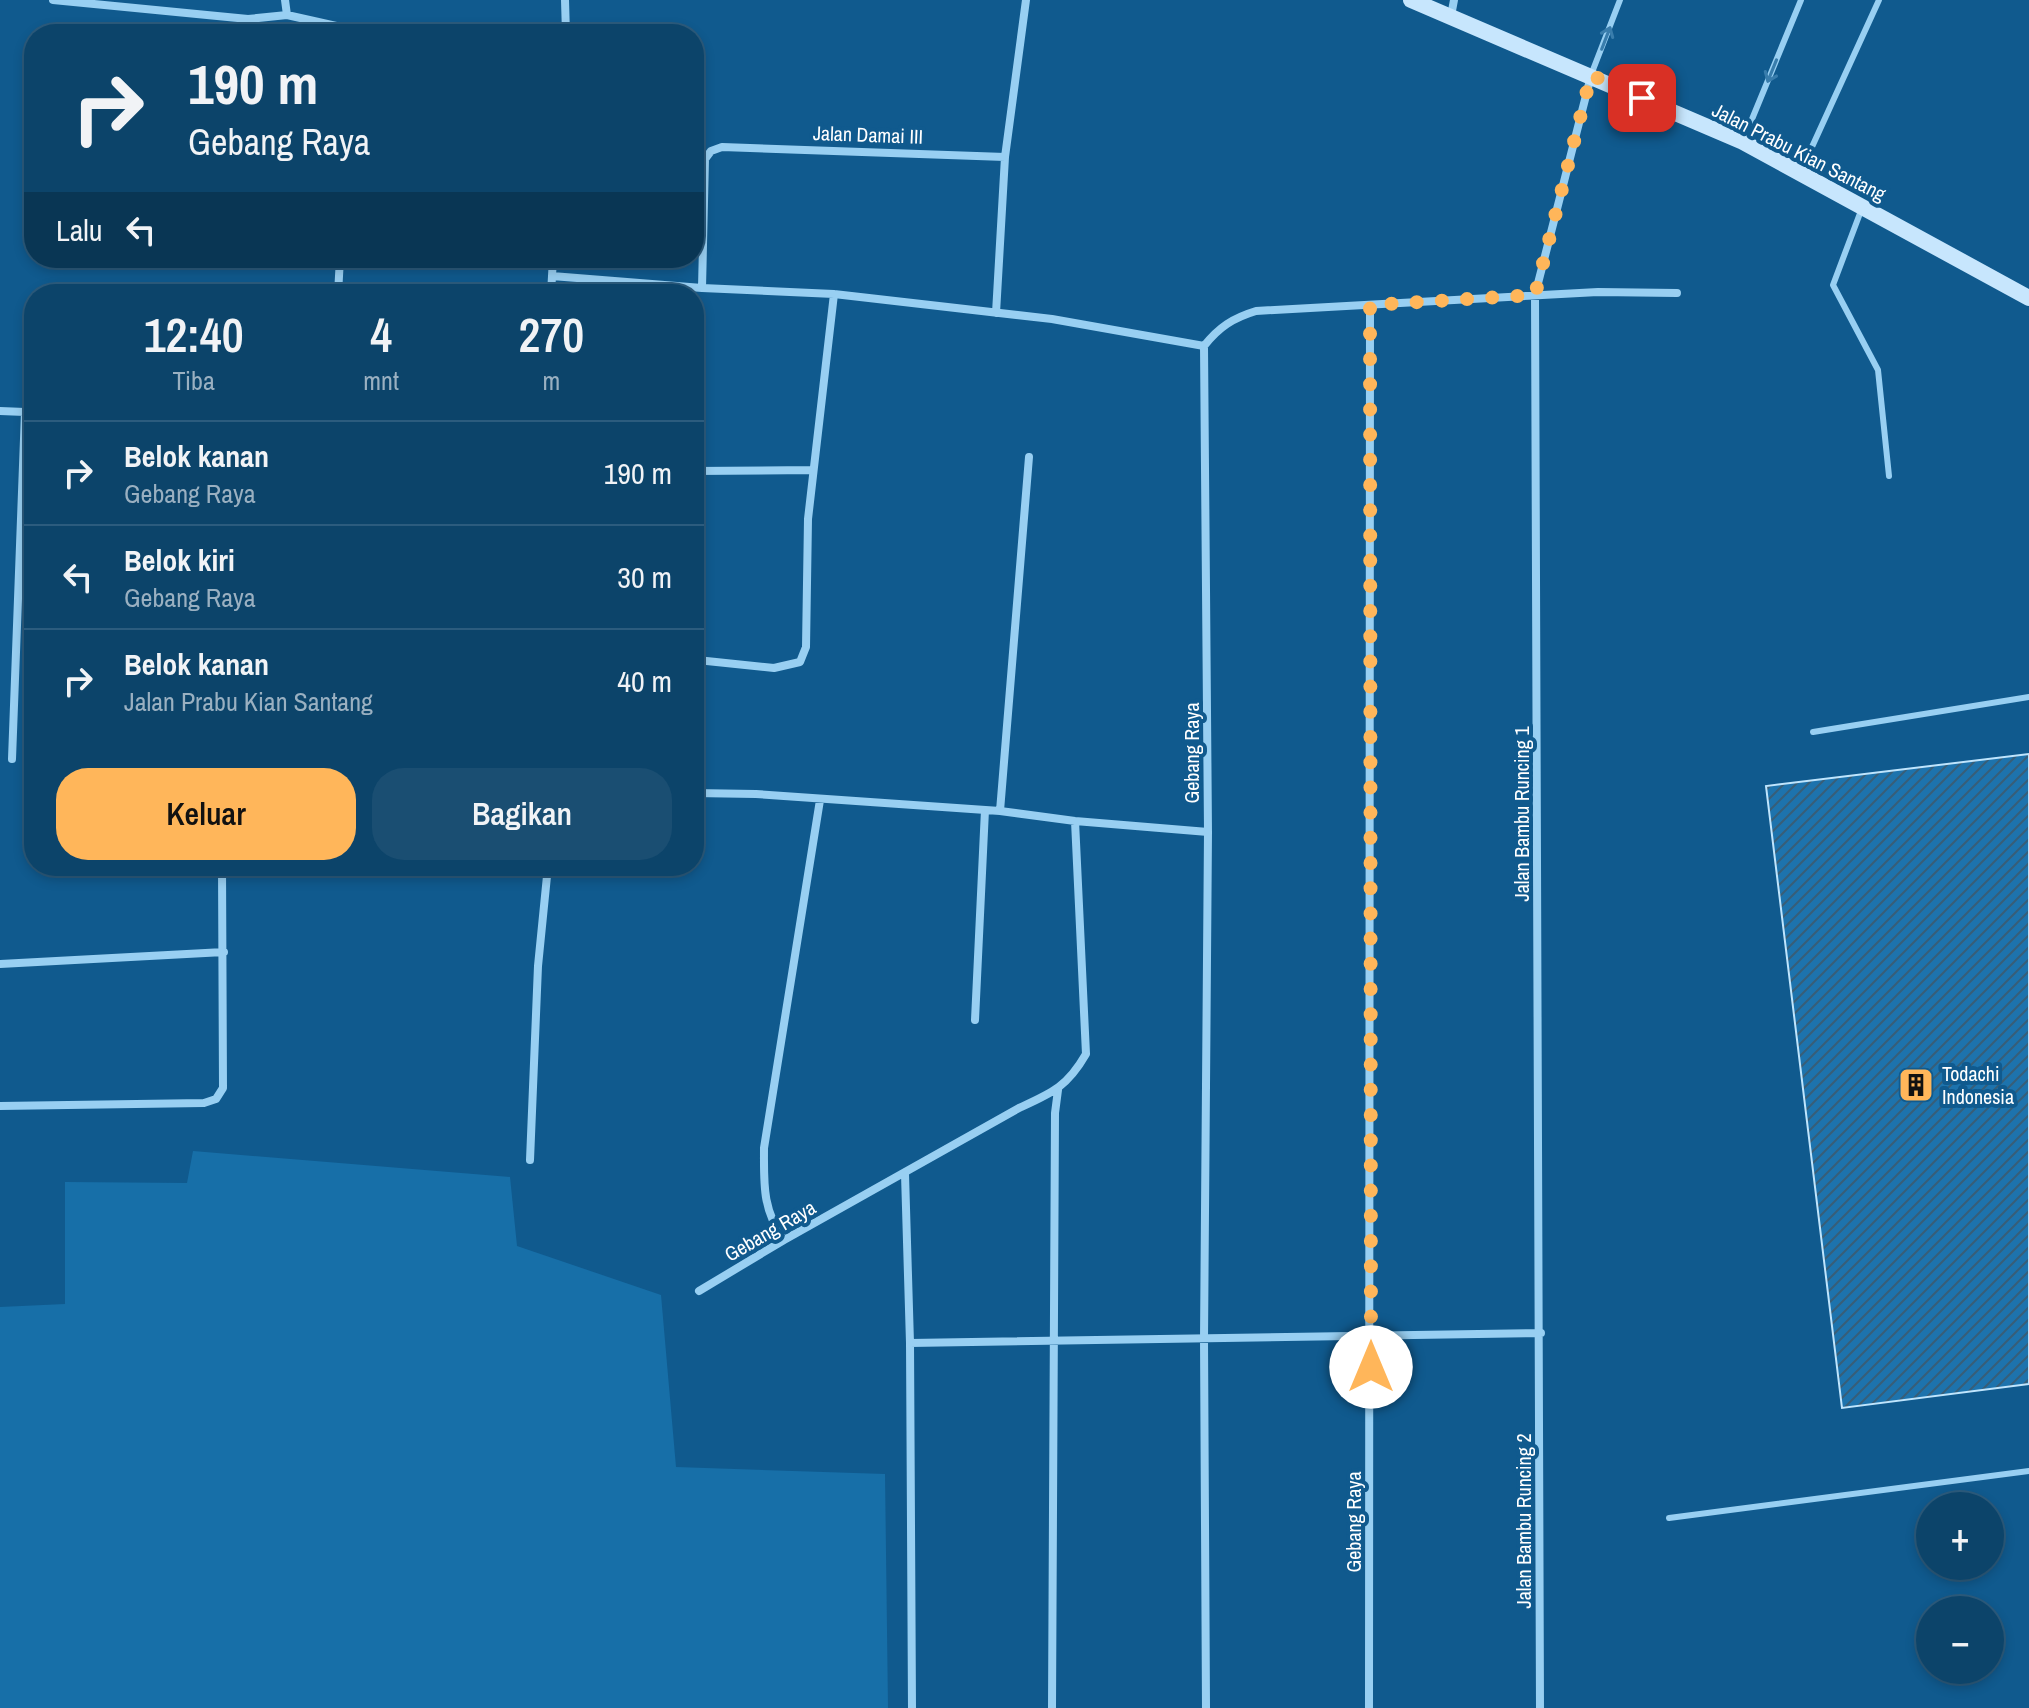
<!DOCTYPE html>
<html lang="id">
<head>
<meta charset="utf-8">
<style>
	:root { --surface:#0c446a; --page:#1a4e72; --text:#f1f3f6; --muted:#9ab0c1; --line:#2c5c7e; --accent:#ffb65a }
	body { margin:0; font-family:"Archivo Narrow",sans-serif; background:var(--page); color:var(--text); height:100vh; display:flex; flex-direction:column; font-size:30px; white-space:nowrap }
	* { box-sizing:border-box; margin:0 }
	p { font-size:26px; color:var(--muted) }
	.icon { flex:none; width:44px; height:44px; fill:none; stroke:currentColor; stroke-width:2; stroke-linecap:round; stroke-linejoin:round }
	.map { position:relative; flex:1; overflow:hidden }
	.side { position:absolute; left:24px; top:284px; width:680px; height:592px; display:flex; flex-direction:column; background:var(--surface); border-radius:32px; box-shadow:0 4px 12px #0003,0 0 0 2px var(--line) }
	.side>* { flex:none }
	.guide { position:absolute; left:24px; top:24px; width:680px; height:244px; border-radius:32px; box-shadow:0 4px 12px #0003,0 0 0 2px var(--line); background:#0c446a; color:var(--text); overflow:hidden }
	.tools { position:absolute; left:1916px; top:1492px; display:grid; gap:16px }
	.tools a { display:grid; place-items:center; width:88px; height:88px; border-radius:50%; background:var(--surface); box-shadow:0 4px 12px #0003,0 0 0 2px var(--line); font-size:40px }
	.pin { position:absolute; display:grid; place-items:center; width:68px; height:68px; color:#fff; margin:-34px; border-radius:16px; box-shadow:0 4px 12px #0006 }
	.me { position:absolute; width:88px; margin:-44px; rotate:0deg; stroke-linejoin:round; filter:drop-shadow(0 0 6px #0008) }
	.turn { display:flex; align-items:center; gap:28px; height:168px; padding:0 32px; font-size:36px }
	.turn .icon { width:104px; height:104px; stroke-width:2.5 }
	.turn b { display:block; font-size:56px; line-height:68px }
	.then { display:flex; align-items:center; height:76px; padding:0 32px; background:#0003; gap:16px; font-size:30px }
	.eta { display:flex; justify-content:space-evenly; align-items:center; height:136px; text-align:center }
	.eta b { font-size:48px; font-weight:600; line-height:56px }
	.action { display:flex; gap:16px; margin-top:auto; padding:16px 32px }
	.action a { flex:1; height:92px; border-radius:32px; background:var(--accent); color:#111; font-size:32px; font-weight:600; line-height:92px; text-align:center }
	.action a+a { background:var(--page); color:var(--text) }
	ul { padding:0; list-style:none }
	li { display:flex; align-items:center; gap:24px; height:104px; padding:0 32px; border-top:2px solid var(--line) }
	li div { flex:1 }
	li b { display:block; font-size:30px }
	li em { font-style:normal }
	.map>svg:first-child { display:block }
	.green { fill:#176fa8 }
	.building { fill:url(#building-hatch); stroke:#bfe5fd; stroke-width:2 }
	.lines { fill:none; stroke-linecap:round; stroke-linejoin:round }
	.lane { stroke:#98cff2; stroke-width:6 }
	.street { stroke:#98cff2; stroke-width:8 }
	.secondary { stroke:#c7e6fd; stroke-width:16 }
	.oneway { stroke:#397dac }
	.route { stroke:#ffb65a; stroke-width:14; stroke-dasharray:0 25.2 }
	.labels { text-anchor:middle; stroke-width:8; stroke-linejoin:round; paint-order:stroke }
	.street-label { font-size:20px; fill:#fff; stroke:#105a8e }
	.poi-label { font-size:20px; fill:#fff; stroke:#105a8e; text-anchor:start }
</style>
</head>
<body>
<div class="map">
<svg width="2029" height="1708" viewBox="0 0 2029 1708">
	<defs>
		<pattern id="building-hatch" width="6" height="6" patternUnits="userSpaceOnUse" patternTransform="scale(2)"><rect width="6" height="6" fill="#1d73ad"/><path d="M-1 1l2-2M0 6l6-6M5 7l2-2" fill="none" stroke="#375e78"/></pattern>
	</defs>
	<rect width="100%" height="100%" fill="#105a8e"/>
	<path class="green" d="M193,1151L510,1177L517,1246L661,1295L676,1467L885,1474L888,1708H0V1307L65,1304V1182L187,1183Z"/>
	<path class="building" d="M2029,754V1384L1842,1408L1766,786Z"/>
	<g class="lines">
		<path class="lane" d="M1591,75L1620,0
			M1743,141L1801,0
			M1801,171L1879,0
			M1862,208L1833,285L1878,370L1889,476
			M1813,732L2029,697
			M1669,1518L2029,1471"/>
		<path class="street" d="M53,0L248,19L287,15L372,34
			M285,0L287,15
			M565,0L566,34
			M1451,16L1454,0
			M552,276L702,288L834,294L1052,319L1204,346
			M702,288L705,159L711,151L722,147L1005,157
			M338,294L340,258
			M551,294L553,258
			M996,313L1005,157L1026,0
			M0,411L25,412
			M1029,457L1000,811L1075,821L1208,832
			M694,471L813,470
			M697,660L774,668L800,662L806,647L808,519L834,294
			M12,759L25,412H34
			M694,793L756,794L1000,811
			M0,964L224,952
			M975,1020L985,810
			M0,1106L204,1103L216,1099L223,1088L222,866
			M530,1160L538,966L548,866
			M905,1174L910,1343L912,1708
			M784,1240C762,1209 764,1184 764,1148L820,800
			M699,1291L784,1240L1019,1108C1052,1093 1067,1087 1086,1054L1075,821
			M910,1343L1541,1333
			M1052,1708L1055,1113L1058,1090
			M1206,1708L1204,1339L1208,832L1204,346C1219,327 1233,318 1256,311L1598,292L1677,293
			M1369,1708L1370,305
			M1540,1708L1535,295L1591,76"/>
		<path class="secondary" d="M1411,0L1743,142L2029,298"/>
	</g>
	<defs><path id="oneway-shaft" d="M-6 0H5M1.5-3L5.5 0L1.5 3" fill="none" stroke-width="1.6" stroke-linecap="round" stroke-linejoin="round" transform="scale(2)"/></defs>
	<g class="oneway">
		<use href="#oneway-shaft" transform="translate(1606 38) rotate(-69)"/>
		<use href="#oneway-shaft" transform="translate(1772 71) rotate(112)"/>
	</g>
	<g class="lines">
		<path class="route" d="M1371,1367L1370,305L1535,295L1591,75L1642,98"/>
	</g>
	<defs>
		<symbol id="building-square" viewBox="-11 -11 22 22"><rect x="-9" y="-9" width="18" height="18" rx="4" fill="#ffb65a" stroke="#105a8e"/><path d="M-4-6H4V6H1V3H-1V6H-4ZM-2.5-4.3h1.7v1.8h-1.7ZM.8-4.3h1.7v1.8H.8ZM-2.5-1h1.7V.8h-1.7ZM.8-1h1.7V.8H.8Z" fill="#111"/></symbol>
	</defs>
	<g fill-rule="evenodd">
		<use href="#building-square" x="1896" y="1065" width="40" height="40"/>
	</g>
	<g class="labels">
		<g class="street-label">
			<text transform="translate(868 135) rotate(2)" y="7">Jalan Damai III</text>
			<text transform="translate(1799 152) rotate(27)" y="7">Jalan Prabu Kian Santang</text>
			<text transform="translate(1192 753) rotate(-90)" y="7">Gebang Raya</text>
			<text transform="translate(1522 814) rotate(-90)" y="7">Jalan Bambu Runcing 1</text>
			<text transform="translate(770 1231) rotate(-30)" y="7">Gebang Raya</text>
			<text transform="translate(1524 1521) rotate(-90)" y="7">Jalan Bambu Runcing 2</text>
			<text transform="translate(1354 1522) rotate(-90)" y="7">Gebang Raya</text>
		</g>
		<g class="poi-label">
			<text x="1942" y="1081">Todachi<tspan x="1942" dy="23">Indonesia</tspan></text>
		</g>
	</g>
</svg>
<div class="tools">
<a>+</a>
<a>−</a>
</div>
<div class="pin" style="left:1642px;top:98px;background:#d93025"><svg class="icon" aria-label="arrive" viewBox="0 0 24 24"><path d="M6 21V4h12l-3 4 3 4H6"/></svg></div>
<svg class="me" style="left:1371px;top:1367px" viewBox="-20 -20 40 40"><circle r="19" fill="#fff"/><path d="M0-13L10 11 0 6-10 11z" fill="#ffb65a"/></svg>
<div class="guide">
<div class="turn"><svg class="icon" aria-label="right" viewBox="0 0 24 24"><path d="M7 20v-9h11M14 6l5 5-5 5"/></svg><div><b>190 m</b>Gebang Raya</div></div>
<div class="then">Lalu<svg class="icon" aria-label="left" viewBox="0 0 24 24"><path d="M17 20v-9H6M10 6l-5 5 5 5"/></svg></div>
</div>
<section class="side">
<div class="eta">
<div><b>12:40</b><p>Tiba</p></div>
<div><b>4</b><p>mnt</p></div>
<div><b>270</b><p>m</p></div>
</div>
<ul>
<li><svg class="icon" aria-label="right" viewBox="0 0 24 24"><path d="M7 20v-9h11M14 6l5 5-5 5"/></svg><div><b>Belok kanan</b><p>Gebang Raya</p></div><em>190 m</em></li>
<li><svg class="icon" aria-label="left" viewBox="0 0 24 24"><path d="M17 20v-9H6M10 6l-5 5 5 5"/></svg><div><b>Belok kiri</b><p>Gebang Raya</p></div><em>30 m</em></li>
<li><svg class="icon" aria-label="right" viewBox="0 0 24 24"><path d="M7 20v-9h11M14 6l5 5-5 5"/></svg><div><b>Belok kanan</b><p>Jalan Prabu Kian Santang</p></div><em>40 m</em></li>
</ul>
<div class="action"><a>Keluar</a><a>Bagikan</a></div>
</section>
</div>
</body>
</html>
